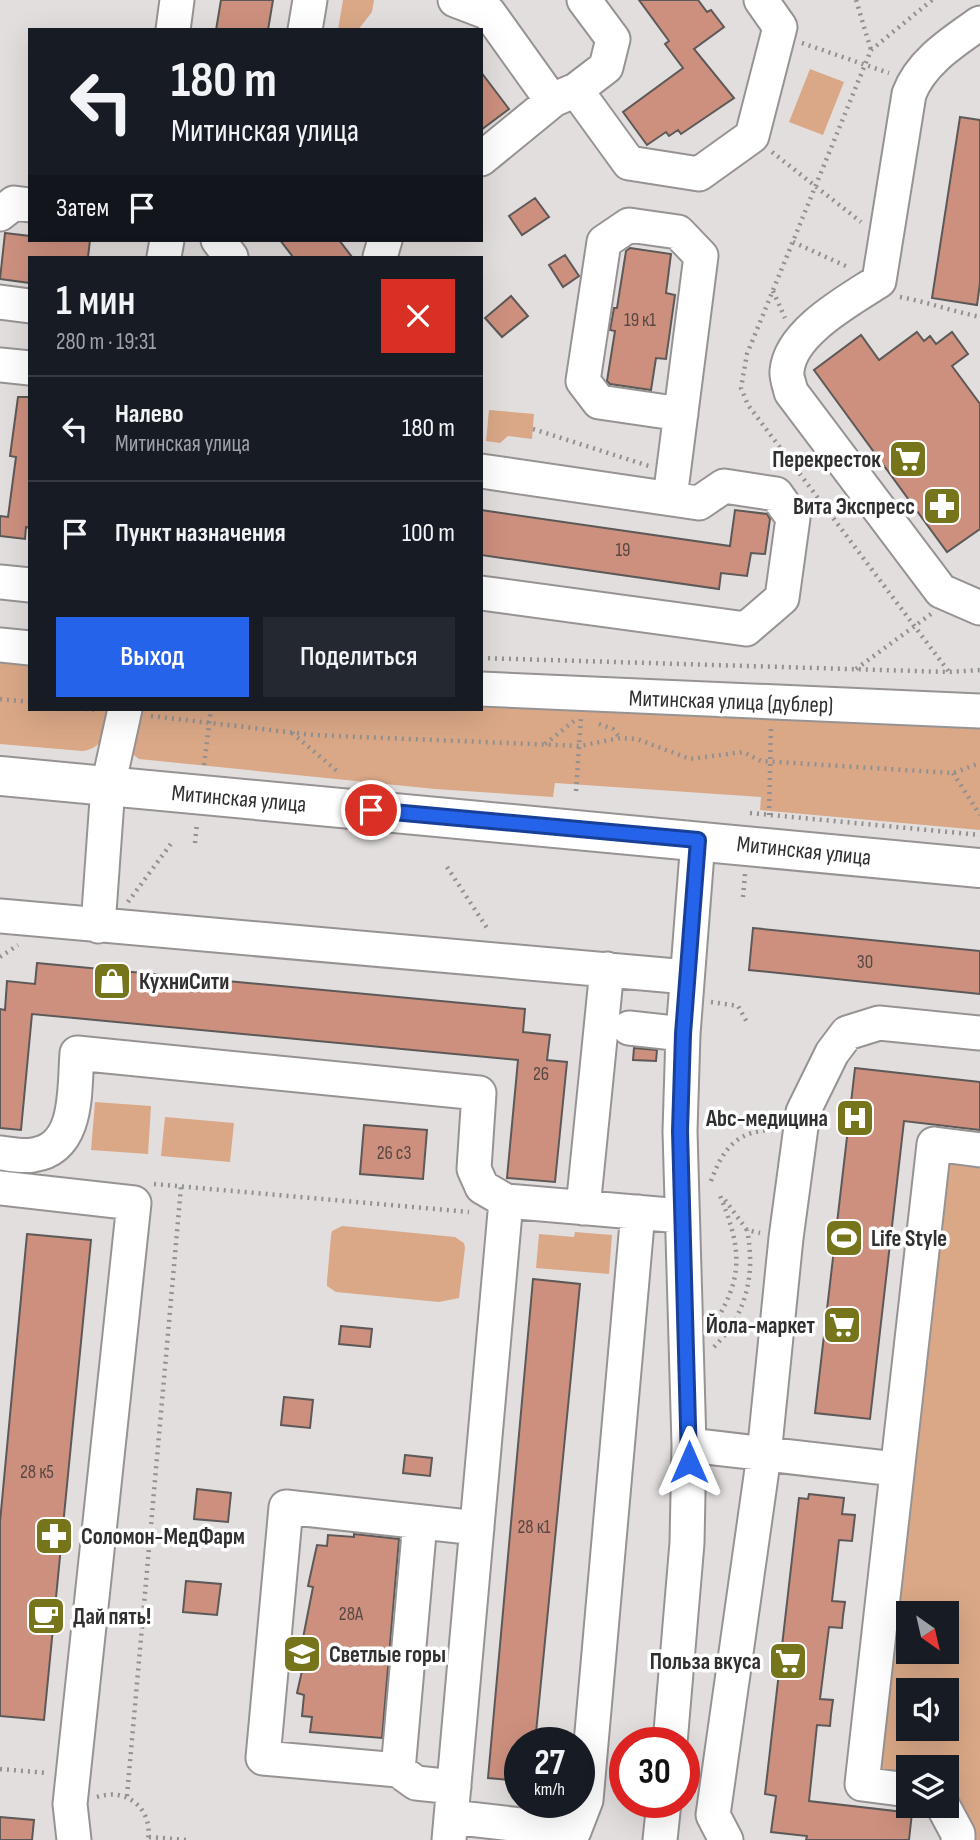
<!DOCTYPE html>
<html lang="ru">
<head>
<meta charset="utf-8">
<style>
	:root { --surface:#171b24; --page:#242831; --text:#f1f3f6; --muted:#9ea1a6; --line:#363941; --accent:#2563eb }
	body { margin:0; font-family:"Sofia Sans Condensed",sans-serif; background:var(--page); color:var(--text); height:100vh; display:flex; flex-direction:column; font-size:26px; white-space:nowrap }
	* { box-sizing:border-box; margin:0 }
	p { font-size:23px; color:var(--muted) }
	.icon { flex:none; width:38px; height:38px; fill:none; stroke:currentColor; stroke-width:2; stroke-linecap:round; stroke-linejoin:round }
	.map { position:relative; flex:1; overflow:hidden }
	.sheet { position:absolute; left:28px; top:256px; width:455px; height:455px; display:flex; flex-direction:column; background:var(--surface); border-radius:0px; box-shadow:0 7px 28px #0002 }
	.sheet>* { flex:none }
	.banner { position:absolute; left:28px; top:28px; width:455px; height:214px; border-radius:0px; box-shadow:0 7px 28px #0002; background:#171b24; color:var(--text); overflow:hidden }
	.needle { width:46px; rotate:146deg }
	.tools { position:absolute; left:896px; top:1601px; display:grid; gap:14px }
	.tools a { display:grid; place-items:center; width:63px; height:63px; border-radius:0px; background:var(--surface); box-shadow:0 7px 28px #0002; font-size:35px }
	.speed { position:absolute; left:504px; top:1727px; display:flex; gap:14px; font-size:35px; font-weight:700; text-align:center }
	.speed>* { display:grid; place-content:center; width:91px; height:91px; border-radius:50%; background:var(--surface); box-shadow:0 7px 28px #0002; line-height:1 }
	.speed small { font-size:18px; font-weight:400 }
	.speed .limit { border:10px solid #d22; background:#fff; color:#111 }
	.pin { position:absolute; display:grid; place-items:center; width:60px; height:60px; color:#fff; margin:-30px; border:4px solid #fff; border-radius:50%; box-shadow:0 2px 7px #0007 }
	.me { position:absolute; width:77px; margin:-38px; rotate:0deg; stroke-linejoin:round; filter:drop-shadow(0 0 5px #0008) }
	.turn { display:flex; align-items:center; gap:24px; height:147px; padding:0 28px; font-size:32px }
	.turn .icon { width:91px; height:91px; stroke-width:2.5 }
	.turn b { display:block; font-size:49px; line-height:60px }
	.then { display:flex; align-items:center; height:66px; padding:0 28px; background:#0003; gap:14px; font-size:26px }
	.round { display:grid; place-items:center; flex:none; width:74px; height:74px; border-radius:0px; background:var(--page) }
	.headline { display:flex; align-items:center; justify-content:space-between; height:119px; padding:0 28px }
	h1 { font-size:42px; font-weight:600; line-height:52px }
	.primary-button { display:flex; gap:14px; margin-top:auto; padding:14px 28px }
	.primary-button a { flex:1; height:80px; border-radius:0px; background:var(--accent); color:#fff; font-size:28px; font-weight:600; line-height:80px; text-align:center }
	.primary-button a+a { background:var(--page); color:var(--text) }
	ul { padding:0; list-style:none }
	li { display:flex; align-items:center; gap:21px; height:105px; padding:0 28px; border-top:2px solid var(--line) }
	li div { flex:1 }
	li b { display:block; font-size:26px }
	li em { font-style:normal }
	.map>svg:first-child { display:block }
	.green { fill:#daa887; fill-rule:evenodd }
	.building { fill:#cd907e; stroke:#5c5958; stroke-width:2 }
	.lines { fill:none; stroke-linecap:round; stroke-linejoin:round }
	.minor-casing { stroke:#979393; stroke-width:37 }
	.major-casing { stroke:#979393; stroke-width:42 }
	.path { stroke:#939090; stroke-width:4.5; stroke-dasharray:2 5; stroke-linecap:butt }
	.minor { stroke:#fff; stroke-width:33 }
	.major { stroke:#fff; stroke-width:38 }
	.route-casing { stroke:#184099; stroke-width:18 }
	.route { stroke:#2563eb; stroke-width:12 }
	.labels { text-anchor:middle; stroke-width:7; stroke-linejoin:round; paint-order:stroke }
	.number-label { font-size:19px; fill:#584743 }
	.poi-label { font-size:23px; font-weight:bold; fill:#312f2f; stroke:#fff; text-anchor:end }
	.street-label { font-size:23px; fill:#312f2f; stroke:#fff }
</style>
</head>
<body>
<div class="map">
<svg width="980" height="1840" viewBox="0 0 980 1840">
	<rect width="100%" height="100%" fill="#e2dede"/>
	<path class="green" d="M343,0H374L372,12L358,30H338Z
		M810,69L844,82L823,135L789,122Z
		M489,410L534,414L532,439L508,436L500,443L486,441Z
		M0,662L30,665V709H115C108,727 105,749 82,751L0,744Z
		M481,704L980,726V830L760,810L761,797L555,783L553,797L435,789L139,759L130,752L142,709H481Z
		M95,1102L151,1106L148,1154L91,1150Z
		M165,1117L234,1123L230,1162L161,1156Z
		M941,1162L980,1166V1840H968L947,1793V1768H908V1781L872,1776ZM908,1614H947V1652H908ZM908,1690H947V1729H908Z
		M342,1226L455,1237L464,1243L465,1248L459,1298L439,1302L336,1292L327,1286V1281L331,1236L332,1231Z
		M575,1232L612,1235L609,1274L536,1268L539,1234L574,1237Z"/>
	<path class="building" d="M221,0H273L268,30H216Z
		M639,0H698L707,12L711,10L724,27L694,49L734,98L681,134L678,130L669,136L666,132L647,145L623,112L683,68L665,44L669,41Z
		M481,72L509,109L481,130Z
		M960,117L980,120V283L977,305L932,298Z
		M535,198L549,217L522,235L509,216Z
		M5,233L30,236V240H90L88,257H30V283L0,279Z
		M280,240H339L352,257H293Z
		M630,248L671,254L666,293L675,295L666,359L656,358L651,390L610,384L607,381L615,331L610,330L614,308H617L626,251Z
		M565,255L579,276L563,287L549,265Z
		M511,296L528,316L502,337L485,318Z
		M917,332L924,341L930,336L936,344L952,332L968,354L952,366L980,404V529L947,552L814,370L861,335L879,360Z
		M18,397H30V528L26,527L25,539L0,536V516L8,517L16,457L10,456Z
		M481,510L730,546L735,510L767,514L770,519L765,554L751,553L747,576L721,573L719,589L481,555Z
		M753,928L980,951V994L749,970Z
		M37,963L525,1009L523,1032L550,1035L547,1060L567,1062L555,1182L507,1178L518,1060L32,1014L21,1130L0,1128V1009L5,1010L7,981L35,984Z
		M634,1048L657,1050L656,1061L633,1060Z
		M855,1068L980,1082V1130L904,1121L870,1419L815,1413Z
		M364,1125L427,1130L423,1179L360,1174Z
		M27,1234L91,1240L44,1720L0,1716V1522Z
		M533,1279L580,1284L535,1743H520V1781L488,1778Z
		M341,1326L372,1329L370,1347L339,1344Z
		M284,1397L313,1400L310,1428L281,1425Z
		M405,1455L432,1458L430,1476L403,1473Z
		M197,1489L231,1493L228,1522L194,1519Z
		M809,1494L844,1498L842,1514L855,1515L852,1541L839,1540L832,1601L845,1602L843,1616L842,1628L829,1627L820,1699L833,1700L831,1714L830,1726L817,1725L809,1801L912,1813L909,1840H806L807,1836L771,1832L776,1796L765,1794L799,1498L808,1499Z
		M354,1534L399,1539L382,1738L310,1732L312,1717L302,1716L304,1695L297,1693L309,1640L303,1638L313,1587L308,1586L317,1545L327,1546L328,1535L354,1537Z
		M186,1581L221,1584L217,1615L183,1612Z
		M0,1817L34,1820L32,1840H0Z"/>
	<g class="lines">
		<defs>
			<path id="minor" d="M455,0L489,13L552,101L481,159
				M980,23C953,42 921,62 909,94L879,281C850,300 790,332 787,371C786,377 790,386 791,392L941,591L980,608
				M173,30L177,0
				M305,30L310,0
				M576,90L629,163L699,174L752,136L780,27L761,0
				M555,99L576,90L606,67L613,39L584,0
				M0,214L14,203L30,205
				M218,240L231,257
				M164,257L167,240
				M380,257L385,240
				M0,302L30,306
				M0,365L30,368
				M481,471L699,503L724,486L776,494L793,518L782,598L746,629L481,593
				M670,498L701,256L678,232L629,225L604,242L583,381L599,402L681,414
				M0,582L30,585
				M0,645L30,648
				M481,689L980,711
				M0,916L687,977
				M98,926L108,786L125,709
				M629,1028L683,1034
				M0,1153C10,1154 23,1157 33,1155C80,1148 74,1089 77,1053L479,1093L474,1169L482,1187L506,1201
				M0,1188L134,1203L70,1804L74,1840
				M583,1208L607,969
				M689,1445L895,1469
				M420,1522L398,1770L416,1783L454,1787
				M670,1743L687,1543L689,1445L680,1131L683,1034L698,840
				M398,1770L263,1758L286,1507L477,1528
				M908,1790L862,1784L934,1144L980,1150
				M943,1806L958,1834V1840
				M451,1817L574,1831L586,1800L638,1212
				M449,1840L506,1201L681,1216
				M660,1840L664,1802
				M726,1840L713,1815L764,1455L786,1238L803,1112L832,1053L847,1033L879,1023L980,1033"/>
			<path id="major" d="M0,776L980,868"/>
		</defs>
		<use href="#minor" class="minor-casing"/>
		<use href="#major" class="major-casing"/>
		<path class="path" d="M856,0L871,50
			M932,0L871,50L747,354L741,388L748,405L949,672
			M802,43L889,73
			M772,152L861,222
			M793,242L850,268
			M773,291L785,318
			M900,297C927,302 952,311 980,317
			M533,429L649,466
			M481,658L949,672L980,670
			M856,669L931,614
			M0,699L30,702
			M85,709L98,710
			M151,716L313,735L580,746L620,738L637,739L690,759L743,752L761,761L953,773L980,763
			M599,724L613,729L620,738
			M292,733L337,771
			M545,744L574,721
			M204,765L211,709
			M953,773L980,815
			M576,791L581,718
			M750,813L980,835
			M769,815L771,728
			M195,843L197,823
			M447,867L489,931
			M743,897L745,874
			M128,902L173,841
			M0,957L18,945
			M711,1002L738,1006L748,1024
			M711,1181C723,1148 738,1130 774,1130
			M154,1184L469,1212
			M725,1200L747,1230L760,1233
			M714,1324C746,1274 740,1245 719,1193
			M714,1347C746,1315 756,1275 747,1230
			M0,1769L48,1773
			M686,1785L689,1763
			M127,1796L181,1187
			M97,1797C127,1787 153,1809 148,1840
			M149,1837L187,1840"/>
		<use href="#minor" class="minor"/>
		<use href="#major" class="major"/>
	</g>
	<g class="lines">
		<defs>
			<path id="route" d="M371,810L698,840L683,1034L680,1131L689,1462"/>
		</defs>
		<use href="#route" class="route-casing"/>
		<use href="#route" class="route"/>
	</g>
	<defs>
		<symbol id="supermarket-square" viewBox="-11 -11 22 22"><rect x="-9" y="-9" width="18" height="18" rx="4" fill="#76751b" stroke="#fff"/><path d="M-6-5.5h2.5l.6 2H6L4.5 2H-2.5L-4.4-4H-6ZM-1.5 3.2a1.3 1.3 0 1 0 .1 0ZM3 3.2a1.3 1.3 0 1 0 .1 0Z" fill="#fff"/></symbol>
		<symbol id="pharmacy-square" viewBox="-11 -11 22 22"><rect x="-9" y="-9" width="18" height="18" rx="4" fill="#76751b" stroke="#fff"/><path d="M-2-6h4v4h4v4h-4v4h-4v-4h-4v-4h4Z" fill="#fff"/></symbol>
		<symbol id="shop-square" viewBox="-11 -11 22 22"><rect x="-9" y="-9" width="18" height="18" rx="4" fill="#76751b" stroke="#fff"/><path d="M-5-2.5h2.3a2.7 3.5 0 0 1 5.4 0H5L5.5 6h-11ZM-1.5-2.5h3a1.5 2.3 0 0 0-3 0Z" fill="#fff"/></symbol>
		<symbol id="hospital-square" viewBox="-11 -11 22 22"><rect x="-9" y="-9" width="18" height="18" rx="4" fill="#76751b" stroke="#fff"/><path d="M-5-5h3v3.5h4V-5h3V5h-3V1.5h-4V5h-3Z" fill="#fff"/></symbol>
		<symbol id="stadium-square" viewBox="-11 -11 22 22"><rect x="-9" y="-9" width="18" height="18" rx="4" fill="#76751b" stroke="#fff"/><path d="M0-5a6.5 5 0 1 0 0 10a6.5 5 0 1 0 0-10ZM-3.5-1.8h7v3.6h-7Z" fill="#fff"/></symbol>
		<symbol id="cafe-square" viewBox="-11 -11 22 22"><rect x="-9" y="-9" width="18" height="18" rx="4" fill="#76751b" stroke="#fff"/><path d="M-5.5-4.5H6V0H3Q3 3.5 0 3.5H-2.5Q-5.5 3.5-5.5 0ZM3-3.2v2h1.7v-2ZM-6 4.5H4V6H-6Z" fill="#fff"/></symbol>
		<symbol id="school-square" viewBox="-11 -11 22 22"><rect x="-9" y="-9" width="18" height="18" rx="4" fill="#76751b" stroke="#fff"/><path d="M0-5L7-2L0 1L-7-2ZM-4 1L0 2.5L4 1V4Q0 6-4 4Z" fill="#fff"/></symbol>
	</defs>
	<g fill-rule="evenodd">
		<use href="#supermarket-square" x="886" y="437" width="44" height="44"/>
		<use href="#pharmacy-square" x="920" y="484" width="44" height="44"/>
		<use href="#shop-square" x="90" y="959" width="44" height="44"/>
		<use href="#hospital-square" x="833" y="1096" width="44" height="44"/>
		<use href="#stadium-square" x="822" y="1216" width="44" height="44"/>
		<use href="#supermarket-square" x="820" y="1303" width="44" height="44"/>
		<use href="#pharmacy-square" x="32" y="1514" width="44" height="44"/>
		<use href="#cafe-square" x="24" y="1594" width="44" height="44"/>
		<use href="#school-square" x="280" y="1632" width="44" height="44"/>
		<use href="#supermarket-square" x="766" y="1639" width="44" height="44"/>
	</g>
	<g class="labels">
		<g class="number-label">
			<text x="640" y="326">19 к1</text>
			<text x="623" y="556">19</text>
			<text x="865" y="968">30</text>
			<text x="541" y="1080">26</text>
			<text x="394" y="1159">26 с3</text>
			<text x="37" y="1478">28 к5</text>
			<text x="534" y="1533">28 к1</text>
			<text x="351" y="1620">28А</text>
		</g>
		<g class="poi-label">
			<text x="881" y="467">Перекресток</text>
			<text x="915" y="514">Вита Экспресс</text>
			<text x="139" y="989" text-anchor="start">КухниСити</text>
			<text x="828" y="1126">Abc-медицина</text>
			<text x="871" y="1246" text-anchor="start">Life Style</text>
			<text x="815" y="1333">Йола-маркет</text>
			<text x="81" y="1544" text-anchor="start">Соломон-МедФарм</text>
			<text x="73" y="1624" text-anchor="start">Дай пять!</text>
			<text x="329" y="1662" text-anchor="start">Светлые горы</text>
			<text x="761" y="1669">Польза вкуса</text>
		</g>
		<g class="street-label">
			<text transform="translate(731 701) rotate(2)" y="8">Митинская улица (дублер)</text>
			<text transform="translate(239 798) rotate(5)" y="8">Митинская улица</text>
			<text transform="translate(804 850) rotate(6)" y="8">Митинская улица</text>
		</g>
	</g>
</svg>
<div class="tools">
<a><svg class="needle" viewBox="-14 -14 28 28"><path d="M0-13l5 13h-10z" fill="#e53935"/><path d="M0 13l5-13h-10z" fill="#9ea1a6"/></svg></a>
<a><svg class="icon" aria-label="sound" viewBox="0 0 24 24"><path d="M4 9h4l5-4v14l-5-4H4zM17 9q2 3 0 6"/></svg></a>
<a><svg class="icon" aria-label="layers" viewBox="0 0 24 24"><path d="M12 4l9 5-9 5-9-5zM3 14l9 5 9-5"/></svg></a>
</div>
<div class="speed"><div>27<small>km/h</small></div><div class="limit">30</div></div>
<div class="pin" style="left:371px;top:810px;background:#d93025"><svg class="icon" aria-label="arrive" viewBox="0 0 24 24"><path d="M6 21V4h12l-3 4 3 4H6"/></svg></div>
<svg class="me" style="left:689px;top:1462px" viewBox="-20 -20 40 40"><path d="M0-17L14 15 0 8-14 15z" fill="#2563eb" stroke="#fff" stroke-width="4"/></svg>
<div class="banner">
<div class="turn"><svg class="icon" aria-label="left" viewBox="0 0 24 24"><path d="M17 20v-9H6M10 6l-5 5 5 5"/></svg><div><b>180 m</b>Митинская улица</div></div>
<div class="then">Затем<svg class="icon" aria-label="arrive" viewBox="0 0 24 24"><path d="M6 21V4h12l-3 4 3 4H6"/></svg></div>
</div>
<section class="sheet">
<div class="headline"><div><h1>1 мин</h1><p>280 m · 19:31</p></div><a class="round" style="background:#d93025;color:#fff"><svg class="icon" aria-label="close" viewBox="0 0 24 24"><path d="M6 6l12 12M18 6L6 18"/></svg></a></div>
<ul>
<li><svg class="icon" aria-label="left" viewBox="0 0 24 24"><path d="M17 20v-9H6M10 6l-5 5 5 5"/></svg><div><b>Налево</b><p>Митинская улица</p></div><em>180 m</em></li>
<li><svg class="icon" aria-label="arrive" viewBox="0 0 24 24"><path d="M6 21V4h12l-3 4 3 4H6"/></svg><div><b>Пункт назначения</b></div><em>100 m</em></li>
</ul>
<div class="primary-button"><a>Выход</a><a>Поделиться</a></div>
</section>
</div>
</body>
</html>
